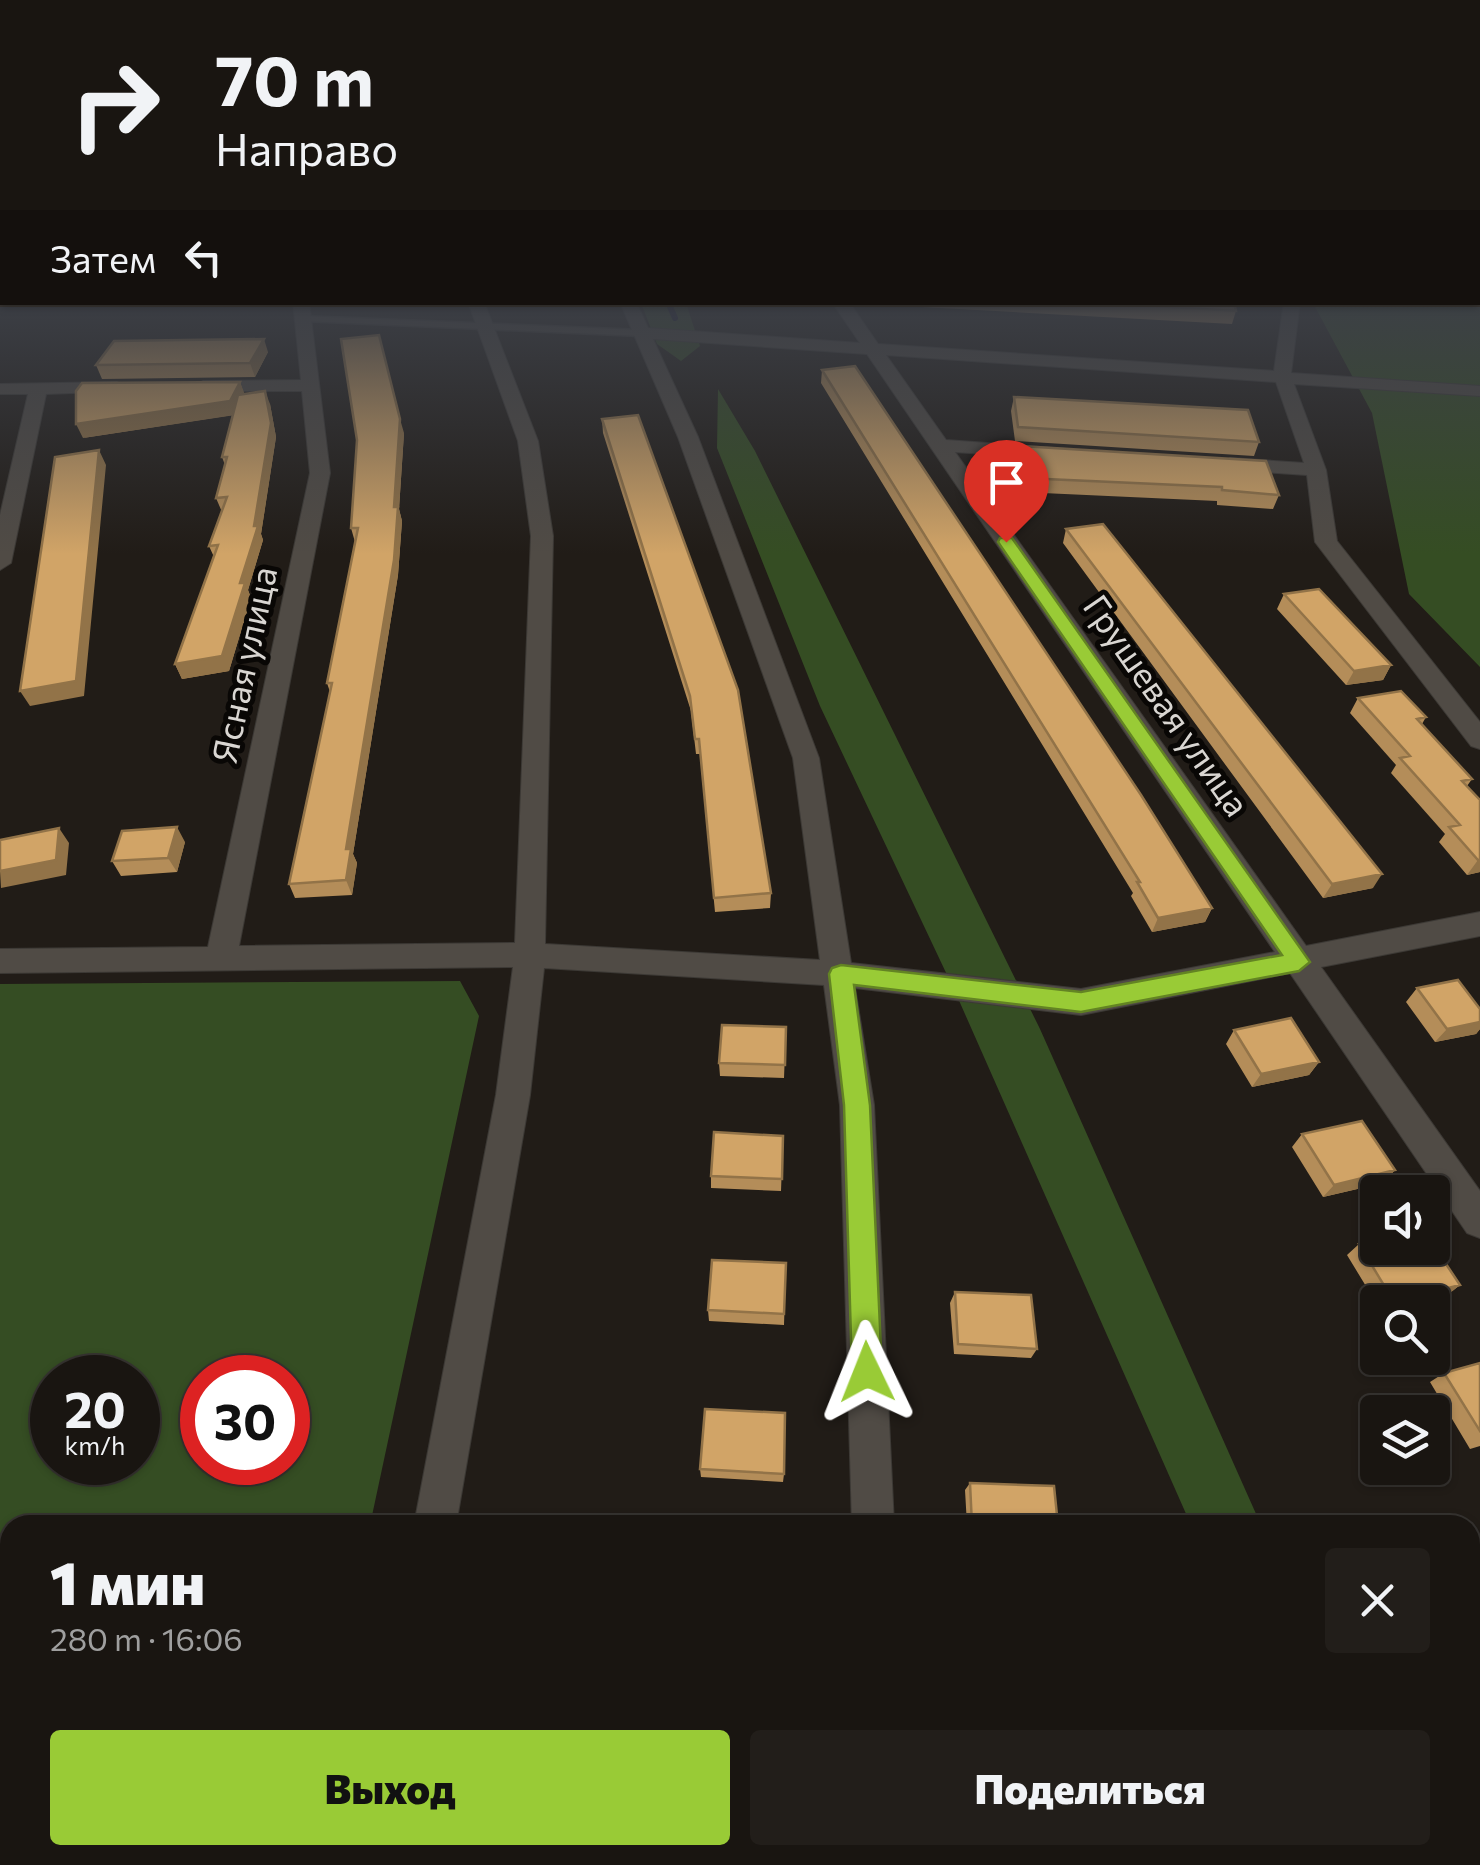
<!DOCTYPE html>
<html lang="ru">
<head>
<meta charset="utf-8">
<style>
	:root { --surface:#191511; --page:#221e1a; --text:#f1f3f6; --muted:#9f9f9f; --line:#373431; --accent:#99cb36 }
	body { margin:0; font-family:Commissioner,sans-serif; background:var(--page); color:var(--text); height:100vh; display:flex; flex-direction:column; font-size:38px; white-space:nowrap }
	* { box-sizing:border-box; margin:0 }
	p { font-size:32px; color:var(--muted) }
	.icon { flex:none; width:55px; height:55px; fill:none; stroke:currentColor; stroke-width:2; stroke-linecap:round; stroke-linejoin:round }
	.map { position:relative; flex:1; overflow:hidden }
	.drawer { position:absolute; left:0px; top:1515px; width:1480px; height:350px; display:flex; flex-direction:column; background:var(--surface); border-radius:30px 30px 0 0; box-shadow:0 2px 8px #0004,0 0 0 2px var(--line) }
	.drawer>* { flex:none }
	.banner { position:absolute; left:0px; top:0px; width:1480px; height:305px; box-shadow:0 2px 8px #0004,0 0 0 2px var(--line); background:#191511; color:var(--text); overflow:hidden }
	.fabs { position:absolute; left:1360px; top:1175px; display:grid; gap:20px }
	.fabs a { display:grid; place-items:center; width:90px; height:90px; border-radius:10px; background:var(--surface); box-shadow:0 2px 8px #0004,0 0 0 2px var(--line); font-size:50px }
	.speed { position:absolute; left:30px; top:1355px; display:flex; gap:20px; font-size:50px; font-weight:700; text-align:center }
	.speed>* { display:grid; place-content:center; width:130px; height:130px; border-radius:50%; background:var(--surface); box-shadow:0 2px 8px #0004,0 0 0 2px var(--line); line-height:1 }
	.speed small { font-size:25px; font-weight:400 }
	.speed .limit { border:15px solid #d22; background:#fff; color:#111 }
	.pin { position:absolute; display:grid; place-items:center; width:85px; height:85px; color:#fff; margin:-102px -42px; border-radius:50% 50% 50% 0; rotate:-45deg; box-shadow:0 0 10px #0007 }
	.pin .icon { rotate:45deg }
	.me { position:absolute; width:110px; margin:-55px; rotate:358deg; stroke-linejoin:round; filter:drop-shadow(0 0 8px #0008) }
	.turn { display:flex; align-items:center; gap:35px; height:210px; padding:0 50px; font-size:45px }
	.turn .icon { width:130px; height:130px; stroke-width:2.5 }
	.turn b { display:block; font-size:70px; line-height:85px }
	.then { display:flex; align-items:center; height:95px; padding:0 50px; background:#0003; gap:20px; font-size:38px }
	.round { display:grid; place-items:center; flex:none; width:105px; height:105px; border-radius:10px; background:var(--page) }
	.summary { display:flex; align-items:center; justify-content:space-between; height:170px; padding:0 50px }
	h1 { font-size:60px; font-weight:800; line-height:75px }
	.cta { display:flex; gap:20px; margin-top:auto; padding:20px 50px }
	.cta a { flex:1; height:115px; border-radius:10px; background:var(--accent); color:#111; font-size:40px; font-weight:800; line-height:115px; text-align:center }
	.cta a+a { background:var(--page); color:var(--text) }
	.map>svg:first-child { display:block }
	.green { fill:#354d23; fill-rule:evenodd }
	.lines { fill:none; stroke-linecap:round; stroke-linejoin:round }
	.stream { stroke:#00002b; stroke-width:6 }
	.lane-casing { stroke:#3c3935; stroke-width:3 }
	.street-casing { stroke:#3c3935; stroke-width:2 }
	.lane { fill:#504b45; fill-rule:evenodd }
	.street { fill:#504b45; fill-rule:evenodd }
	.wall { fill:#b48d59 }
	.shaded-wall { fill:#927348 }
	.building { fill:#d1a467; stroke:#927348; stroke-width:2.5 }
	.route { fill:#99cb36; stroke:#638423; stroke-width:2.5 }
	.labels { text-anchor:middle; stroke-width:10; stroke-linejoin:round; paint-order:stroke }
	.street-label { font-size:35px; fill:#d9d6d2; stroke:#090705 }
</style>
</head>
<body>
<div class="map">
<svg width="1480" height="1865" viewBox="0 0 1480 1865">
	<rect width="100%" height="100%" fill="#211c17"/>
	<path class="green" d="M1478,293H1480V667L1409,594L1372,413L1313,303L1478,302Z
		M641,303H686L700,346L681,361L657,344Z
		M718,389L755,451L1040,1029L1261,1525H1191L957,996L820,706L717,448Z
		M460,981L479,1016L370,1525H10V1855H299L296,1865H0V984ZM52,1378H138V1462H52ZM202,1378H288V1462H202Z"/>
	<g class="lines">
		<path class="stream" d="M668,302L675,318"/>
		<defs>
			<path id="lane" d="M301,316L641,330L645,333L641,336L304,321L301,320Z"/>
			<path id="street" d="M293,302H309L330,473L239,946L515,943L531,536L518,441L468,302H484L538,441L553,536L545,944L820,960L793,758L678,437L620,302H636L648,328L860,343L832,302H849L878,344L1274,371L1284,302H1300L1291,373L1480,386V396L1294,384L1326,470L1337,541L1480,722V749L1471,746L1315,542L1307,475L1230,470L1220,464L1230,458L1304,463L1276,382L886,355L946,440L1067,449L1070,453L1060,459L955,452L1306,946L1480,912V936L1321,967L1480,1191V1238L1467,1233L1290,973L1081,1015L855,988L874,1105L894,1525H852L840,1105L824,985L544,968L530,1095L456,1525H414L496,1095L513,967L0,973V949L208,947L310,473L302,391H203L194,386L203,381L301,380ZM653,339L867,354L1275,952L1081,989L851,963L819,758L698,437Z
				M117,382L126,387L123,391L46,394L11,563L0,570V515L28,394H0V384Z
				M349,1855H399L397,1865H347Z
				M860,1855H910V1865H860Z"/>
		</defs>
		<use href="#lane" class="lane-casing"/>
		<use href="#street" class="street-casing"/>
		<use href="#lane" class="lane"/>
		<use href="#street" class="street"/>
	</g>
	<path class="wall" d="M886,302H1234L1236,311L1232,324L886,305Z
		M268,352L255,377L102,379L96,365Z
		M822,370L1212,908L1205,922L1152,932L1131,896L1133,893L821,383Z
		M240,382L244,394L270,404L276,437L261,534L263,540L248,590L251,598L229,671L182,679L175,664L214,557L209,546L222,512L216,498L225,465L222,457L233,415L83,438Z
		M1014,397L1259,442L1254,456L1015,441L1011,411Z
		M602,419L771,893L770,908L715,912L700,754H696L691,711L603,433Z
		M404,433L399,509L402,521L398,575L353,854L357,863L352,895L295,898L289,884L330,692L327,683L355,542L351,528Z
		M1020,446L1279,495L1273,509L1217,505V501L1021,492L1017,460Z
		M1066,529L1373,888L1323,898L1063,543Z
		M1284,594L1391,665L1383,680L1346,685L1277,609Z
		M1358,698L1426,717L1422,724L1472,779L1467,786L1480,872L1467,875L1439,842L1445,834L1391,773L1396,765L1350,713Z
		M185,842L177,872L121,876L112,861Z
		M1417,988L1480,1009V1029L1476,1034L1435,1042L1406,1002Z
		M786,1027L784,1078L720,1076L719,1063Z
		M1234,1030L1319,1062L1309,1075L1252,1087L1226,1044Z
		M1302,1134L1395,1170L1383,1183L1323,1197L1292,1147Z
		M783,1136L781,1191L711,1188V1176Z
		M1359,1244L1460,1285L1446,1296L1420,1302H1378V1306L1347,1255Z
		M786,1263L784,1325L709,1321L708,1310Z
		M955,1292L1037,1349L1031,1358L954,1354L950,1303Z
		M1480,1363V1446L1470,1449L1430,1382L1444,1373Z
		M700,1469L784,1474L783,1482L701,1477Z
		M970,1483L1058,1525H967L965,1490Z"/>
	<path class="shaded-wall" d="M264,339L268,352L255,377L250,363Z
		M240,382L245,395L235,415L83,438L76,424Z
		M265,391L270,404L276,437L261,534L263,540L248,590L251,598L229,671L182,679L175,664L240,583Z
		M400,419L404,433L399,509L402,521L398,575L353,854L357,863L352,895L346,880V849L394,507Z
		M99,450L106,465L84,696L30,706L20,691Z
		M1391,665L1383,680L1346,685L1354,671Z
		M177,827L185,842L177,872L168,858Z
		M59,828L69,843L66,875L1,888L0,871Z
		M1478,860H1480V872L1467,875Z
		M1382,874L1373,888L1323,898L1332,884Z
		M1212,908L1205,922L1152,932L1158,918Z
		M1480,1022V1029L1476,1034L1435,1042L1447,1029Z
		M1319,1062L1309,1075L1252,1087L1261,1074Z
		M1395,1170L1383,1183L1323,1197L1334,1185Z
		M1460,1285L1446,1296L1420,1302H1393Z"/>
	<path class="building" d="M1086,302H1234L1236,311Z
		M379,335L400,419L394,507H398L394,560L346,849H351L346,880L289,884L332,683H327L358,528H351L357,440L341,339Z
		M264,339L250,363L96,365L114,341Z
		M855,366L1141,795L1212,908L1158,918L1137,882H1140L822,370Z
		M240,382L230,401L76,424V391L82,383Z
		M265,391L271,423L254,526H258L240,583H245L222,656L175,664L218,545L209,546L227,497L216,498L227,457H222L238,395Z
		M1014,397L1248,410L1259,442L1018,427Z
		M638,415L738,690L771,893L714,898L699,739H695L690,696L602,419Z
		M1020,446L1266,461L1279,495L1222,490V487L1024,478Z
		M99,450L76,681L20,691L55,457Z
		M1103,524L1382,874L1332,884L1066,529Z
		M1319,589L1391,665L1354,671L1284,594Z
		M1401,691L1426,717L1417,719L1472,779L1462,781L1480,800V860H1478L1449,827L1460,825L1400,758L1410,756L1358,698Z
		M177,827L168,858L112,861L122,831Z
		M59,828L56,860L0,871V840Z
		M1458,980L1480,1009V1022L1447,1029L1417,988Z
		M1291,1018L1319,1062L1261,1074L1234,1030Z
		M722,1025L786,1027L785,1065L719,1063Z
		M1362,1121L1395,1170L1334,1185L1302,1134Z
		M714,1132L783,1136L782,1179L711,1176Z
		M1378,1239V1248H1432V1243L1460,1285L1394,1302L1359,1244Z
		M712,1260L786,1263L784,1314L708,1310Z
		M955,1292L1031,1295L1037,1349L958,1344Z
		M1480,1363V1431L1444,1373Z
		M705,1409L785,1413L784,1474L700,1469Z
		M970,1483L1054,1486L1058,1525H972Z
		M677,1855H776V1865H676Z"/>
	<linearGradient id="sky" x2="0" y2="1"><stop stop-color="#120f0d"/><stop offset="0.53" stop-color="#3d4047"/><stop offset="1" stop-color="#3d4047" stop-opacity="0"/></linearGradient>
	<rect width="1480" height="554" fill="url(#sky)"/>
	<path class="route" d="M1000,538H1012L1310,962L1299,971L1081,1012L854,985L870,1105L882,1372L878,1383L867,1387L856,1383L852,1372L844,1105L829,974L832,968L841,965L1081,992L1282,955L998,542Z"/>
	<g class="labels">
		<g class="street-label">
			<text transform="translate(245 665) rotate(-78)" y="12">Ясная улица</text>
			<text transform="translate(1166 706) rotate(55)" y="12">Грушевая улица</text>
		</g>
	</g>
</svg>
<div class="fabs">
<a><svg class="icon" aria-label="sound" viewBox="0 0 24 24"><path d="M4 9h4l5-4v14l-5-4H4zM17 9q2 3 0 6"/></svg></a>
<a><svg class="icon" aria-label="search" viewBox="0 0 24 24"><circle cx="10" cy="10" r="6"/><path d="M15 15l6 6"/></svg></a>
<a><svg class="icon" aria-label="layers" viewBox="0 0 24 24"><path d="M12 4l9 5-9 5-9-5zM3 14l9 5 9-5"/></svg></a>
</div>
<div class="speed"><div>20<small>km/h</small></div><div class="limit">30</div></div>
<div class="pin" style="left:1006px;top:542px;background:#d93025"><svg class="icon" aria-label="arrive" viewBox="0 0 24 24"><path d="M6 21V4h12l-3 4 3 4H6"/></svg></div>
<svg class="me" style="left:867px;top:1372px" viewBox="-20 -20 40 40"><path d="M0-17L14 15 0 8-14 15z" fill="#99cb36" stroke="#fff" stroke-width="4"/></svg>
<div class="banner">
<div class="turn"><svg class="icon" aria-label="right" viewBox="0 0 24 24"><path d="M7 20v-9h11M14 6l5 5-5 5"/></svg><div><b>70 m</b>Направо</div></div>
<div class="then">Затем<svg class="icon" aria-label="left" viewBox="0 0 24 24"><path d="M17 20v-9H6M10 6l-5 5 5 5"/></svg></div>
</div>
<section class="drawer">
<div class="summary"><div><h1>1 мин</h1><p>280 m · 16:06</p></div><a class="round"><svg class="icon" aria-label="close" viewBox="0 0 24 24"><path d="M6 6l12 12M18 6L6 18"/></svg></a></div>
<div class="cta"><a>Выход</a><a>Поделиться</a></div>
</section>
</div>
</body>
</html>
